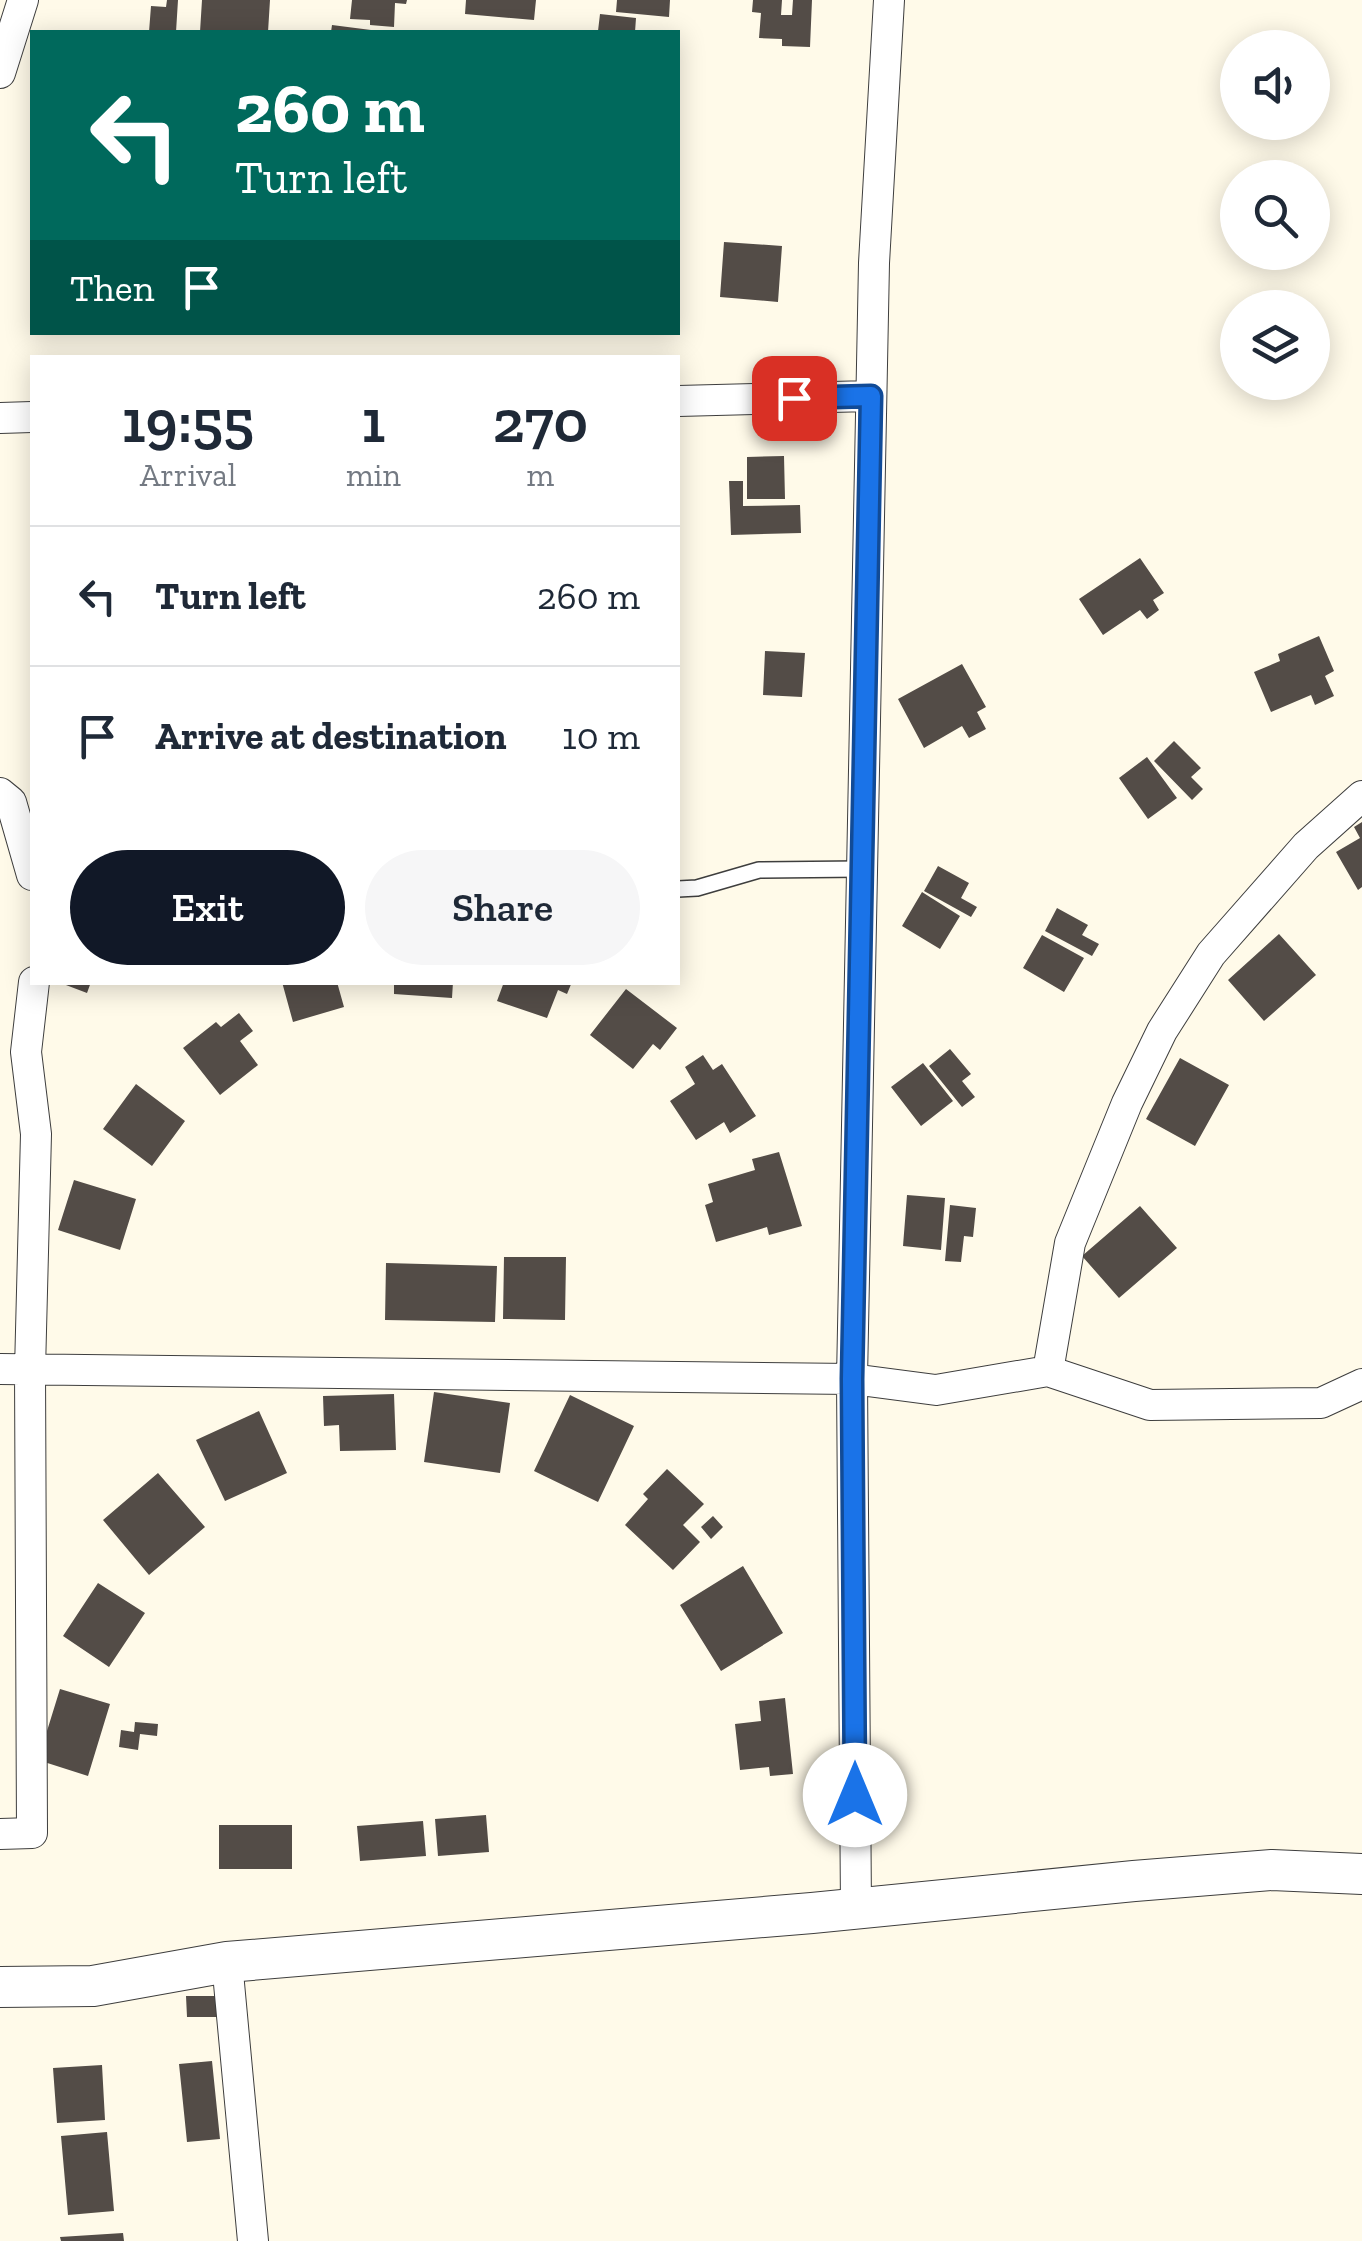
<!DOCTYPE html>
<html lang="en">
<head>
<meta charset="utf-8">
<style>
	:root { --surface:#fff; --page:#f6f6f7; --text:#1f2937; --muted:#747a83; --line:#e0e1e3; --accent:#111827 }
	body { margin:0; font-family:"Zilla Slab",serif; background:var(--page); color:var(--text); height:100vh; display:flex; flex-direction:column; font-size:38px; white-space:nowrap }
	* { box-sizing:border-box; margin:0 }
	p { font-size:32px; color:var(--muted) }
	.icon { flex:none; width:55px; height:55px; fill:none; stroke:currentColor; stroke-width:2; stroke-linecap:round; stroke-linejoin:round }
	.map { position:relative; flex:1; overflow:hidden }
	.details { position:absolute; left:30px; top:355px; width:650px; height:630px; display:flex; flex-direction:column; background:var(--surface); border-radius:0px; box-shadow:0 5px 25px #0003 }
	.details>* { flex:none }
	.guide { position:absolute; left:30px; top:30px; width:650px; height:305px; border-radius:0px; box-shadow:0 5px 25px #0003; background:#00695c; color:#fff; overflow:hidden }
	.fabs { position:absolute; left:1220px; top:30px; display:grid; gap:20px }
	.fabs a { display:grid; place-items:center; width:110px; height:110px; border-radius:50%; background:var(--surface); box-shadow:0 5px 25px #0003; font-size:50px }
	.pin { position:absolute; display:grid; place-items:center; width:85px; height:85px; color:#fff; margin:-42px; border-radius:20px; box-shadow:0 5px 15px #0006 }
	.me { position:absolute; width:110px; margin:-55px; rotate:0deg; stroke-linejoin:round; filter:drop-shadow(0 0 8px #0008) }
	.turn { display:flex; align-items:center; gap:35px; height:210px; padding:0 40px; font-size:45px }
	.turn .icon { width:130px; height:130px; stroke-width:2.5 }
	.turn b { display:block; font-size:70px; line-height:85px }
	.then { display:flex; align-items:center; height:95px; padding:0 40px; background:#0003; gap:20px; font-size:38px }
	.eta { display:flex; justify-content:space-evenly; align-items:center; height:170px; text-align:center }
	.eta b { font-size:60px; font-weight:600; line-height:70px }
	.cta { display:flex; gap:20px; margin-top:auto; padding:20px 40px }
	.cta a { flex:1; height:115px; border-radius:60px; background:var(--accent); color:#fff; font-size:40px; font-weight:600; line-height:115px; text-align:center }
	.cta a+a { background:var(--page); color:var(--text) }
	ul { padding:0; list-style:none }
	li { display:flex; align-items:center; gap:30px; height:140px; padding:0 40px; border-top:2px solid var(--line) }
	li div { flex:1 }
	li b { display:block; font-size:38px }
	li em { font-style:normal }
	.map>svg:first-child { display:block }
	.building { fill:#534c47 }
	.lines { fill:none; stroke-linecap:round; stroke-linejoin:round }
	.service-casing { stroke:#3e3e3e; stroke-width:18 }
	.minor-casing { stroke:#3e3e3e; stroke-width:32 }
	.tertiary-casing { stroke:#3e3e3e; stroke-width:42 }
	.service { stroke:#fff; stroke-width:15 }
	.minor { stroke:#fff; stroke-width:30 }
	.tertiary { stroke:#fff; stroke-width:40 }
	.route-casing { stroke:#114b97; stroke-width:25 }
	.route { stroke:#1a73e8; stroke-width:18 }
</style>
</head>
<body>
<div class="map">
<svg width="1362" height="2241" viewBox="0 0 1362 2241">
	<rect width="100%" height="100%" fill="#fffae9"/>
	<path class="building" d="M167,0H178L176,32H149L151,6L166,7Z
		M202,0H270L268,32H200Z
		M352,0H407L406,4L395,3L394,27L370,25V20L350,19Z
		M466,0H536L534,20L465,14Z
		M617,0H670L669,17L616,12Z
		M753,0H782L781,15H792L793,0H812L810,47L782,46V39L759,38L761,13L752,12Z
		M600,14L636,18L635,32L598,31Z
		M332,25L371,30V32H331Z
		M724,242L782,246L778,302L720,297Z
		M784,456L785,499H747V457Z
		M729,481H743V506L800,505L801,533L731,535Z
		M1140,558L1164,593L1153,600L1159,610L1147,619L1140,610L1103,635L1079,599Z
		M1319,636L1334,671L1325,676L1334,696L1315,705L1311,695L1271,712L1254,672L1280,661L1278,654Z
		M765,651L805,653L802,697L763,695Z
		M962,664L986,707L977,712L986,729L969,738L962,726L924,748L898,699Z
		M1174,741L1201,768L1191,777L1203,789L1192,800L1154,761Z
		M1147,757L1177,798L1148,819L1119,778Z
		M1362,822V887L1358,890L1336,852L1360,838L1354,827Z
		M938,866L969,883L961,898L977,907L971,917L924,891Z
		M922,892L960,916L940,949L902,926Z
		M1057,908L1088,925L1082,935L1099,944L1092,956L1045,931Z
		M1279,934L1316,975L1264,1021L1228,980Z
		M1042,935L1084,958L1064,992L1023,968Z
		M58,982H91L87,993Z
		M282,982H337L344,1007L293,1022Z
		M394,982H453L452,998L394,994Z
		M504,982H572L567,994L558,990L547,1018L497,1001Z
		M626,989L677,1028L660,1050L653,1044L633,1069L590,1035Z
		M239,1013L253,1031L240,1041L258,1065L220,1095L183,1048L216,1022L221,1027Z
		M950,1049L971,1074L962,1081L975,1097L962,1107L929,1066Z
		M703,1055L713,1070L722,1064L756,1116L730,1133L724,1122L696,1140L670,1101L695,1084L685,1067Z
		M1180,1058L1229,1085L1195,1146L1146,1119Z
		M923,1063L953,1101L921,1126L891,1087Z
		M136,1084L185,1121L152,1166L103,1129Z
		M779,1152L802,1226L769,1235L767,1227L716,1242L705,1205L713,1202L708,1184L755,1170L752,1159Z
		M74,1180L136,1199L120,1250L58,1230Z
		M907,1195L945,1198L941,1250L903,1246Z
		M950,1205L976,1208L973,1237L964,1236L961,1262L945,1261Z
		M1140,1206L1177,1248L1119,1298L1082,1256Z
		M504,1257H566L565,1320L503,1319Z
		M386,1263L497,1266L495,1322L385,1320Z
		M434,1392L510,1403L500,1473L424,1462Z
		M394,1394L396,1450L340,1451L339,1425L324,1426L323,1396Z
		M570,1395L634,1426L598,1502L534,1471Z
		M259,1411L287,1473L225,1501L196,1440Z
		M667,1469L704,1504L683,1525L700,1542L673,1570L625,1525L648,1499L643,1494Z
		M158,1473L205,1527L149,1575L103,1520Z
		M713,1516L723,1527L711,1539L701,1527Z
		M743,1566L783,1633L721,1671L680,1605Z
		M98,1583L145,1613L109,1667L63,1636Z
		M60,1689L110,1704L88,1776L38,1760Z
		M785,1698L793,1774L770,1776L769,1767L740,1770L735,1724L761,1721L759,1701Z
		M135,1722L158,1724L157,1736L140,1734L138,1750L119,1747L121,1730L134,1732Z
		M486,1815L489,1852L438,1856L435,1819Z
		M423,1821L426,1856L360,1861L357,1826Z
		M219,1825H292V1869H219Z
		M186,1996H221L222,2017H187Z
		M212,2061L220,2139L187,2142L179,2064Z
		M102,2065L105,2120L57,2123L53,2068Z
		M107,2132L114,2211L68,2215L61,2136Z
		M123,2233L124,2241H61L60,2237Z"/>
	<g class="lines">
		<defs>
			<path id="service" d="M678,889L697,888L759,870L861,869"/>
			<path id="minor" d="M0,73L23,0
				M678,401L871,396
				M0,418L32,417
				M0,793L11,802L32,875
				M0,1369L852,1379L936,1390L1048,1371L1150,1405L1321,1403L1362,1384
				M1048,1371L1070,1243L1127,1103L1162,1031L1211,954L1306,846L1362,796
				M0,1834L32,1833L30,1370L36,1134L26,1052L34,982
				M856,1909L852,1379L874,263L889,0
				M227,1962L253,2241"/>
			<path id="tertiary" d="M0,1987L93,1986L227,1962L812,1913L1134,1881L1272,1870L1362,1874"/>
		</defs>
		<use href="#service" class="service-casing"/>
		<use href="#minor" class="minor-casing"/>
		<use href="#tertiary" class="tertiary-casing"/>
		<use href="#service" class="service"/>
		<use href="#minor" class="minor"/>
		<use href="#tertiary" class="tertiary"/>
	</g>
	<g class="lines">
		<defs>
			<path id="route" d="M794,398L871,396L852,1379L855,1795"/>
		</defs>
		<use href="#route" class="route-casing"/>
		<use href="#route" class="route"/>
	</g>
</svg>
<div class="fabs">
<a><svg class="icon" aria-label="sound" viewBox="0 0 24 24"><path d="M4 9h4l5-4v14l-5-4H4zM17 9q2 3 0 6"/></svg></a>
<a><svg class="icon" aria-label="search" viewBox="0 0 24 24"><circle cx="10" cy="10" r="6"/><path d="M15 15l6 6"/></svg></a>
<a><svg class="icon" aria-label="layers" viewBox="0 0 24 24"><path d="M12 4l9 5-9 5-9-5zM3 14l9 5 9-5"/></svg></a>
</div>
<div class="pin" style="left:794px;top:398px;background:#d93025"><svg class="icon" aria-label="arrive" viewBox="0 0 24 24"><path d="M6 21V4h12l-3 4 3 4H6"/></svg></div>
<svg class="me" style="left:855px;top:1795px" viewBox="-20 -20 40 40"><circle r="19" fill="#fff"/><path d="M0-13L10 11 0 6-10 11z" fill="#1a73e8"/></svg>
<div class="guide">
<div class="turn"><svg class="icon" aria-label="left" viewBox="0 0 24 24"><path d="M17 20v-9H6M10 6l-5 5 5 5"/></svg><div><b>260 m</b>Turn left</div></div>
<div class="then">Then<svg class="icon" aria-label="arrive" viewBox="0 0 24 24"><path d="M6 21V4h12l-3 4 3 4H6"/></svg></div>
</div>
<section class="details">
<div class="eta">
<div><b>19:55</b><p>Arrival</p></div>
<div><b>1</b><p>min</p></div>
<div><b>270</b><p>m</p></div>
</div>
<ul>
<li><svg class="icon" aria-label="left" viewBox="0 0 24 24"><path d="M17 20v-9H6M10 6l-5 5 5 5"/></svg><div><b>Turn left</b></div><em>260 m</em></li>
<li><svg class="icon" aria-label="arrive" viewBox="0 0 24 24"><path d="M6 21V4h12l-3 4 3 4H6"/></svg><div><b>Arrive at destination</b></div><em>10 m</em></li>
</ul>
<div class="cta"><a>Exit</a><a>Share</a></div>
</section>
</div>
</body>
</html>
